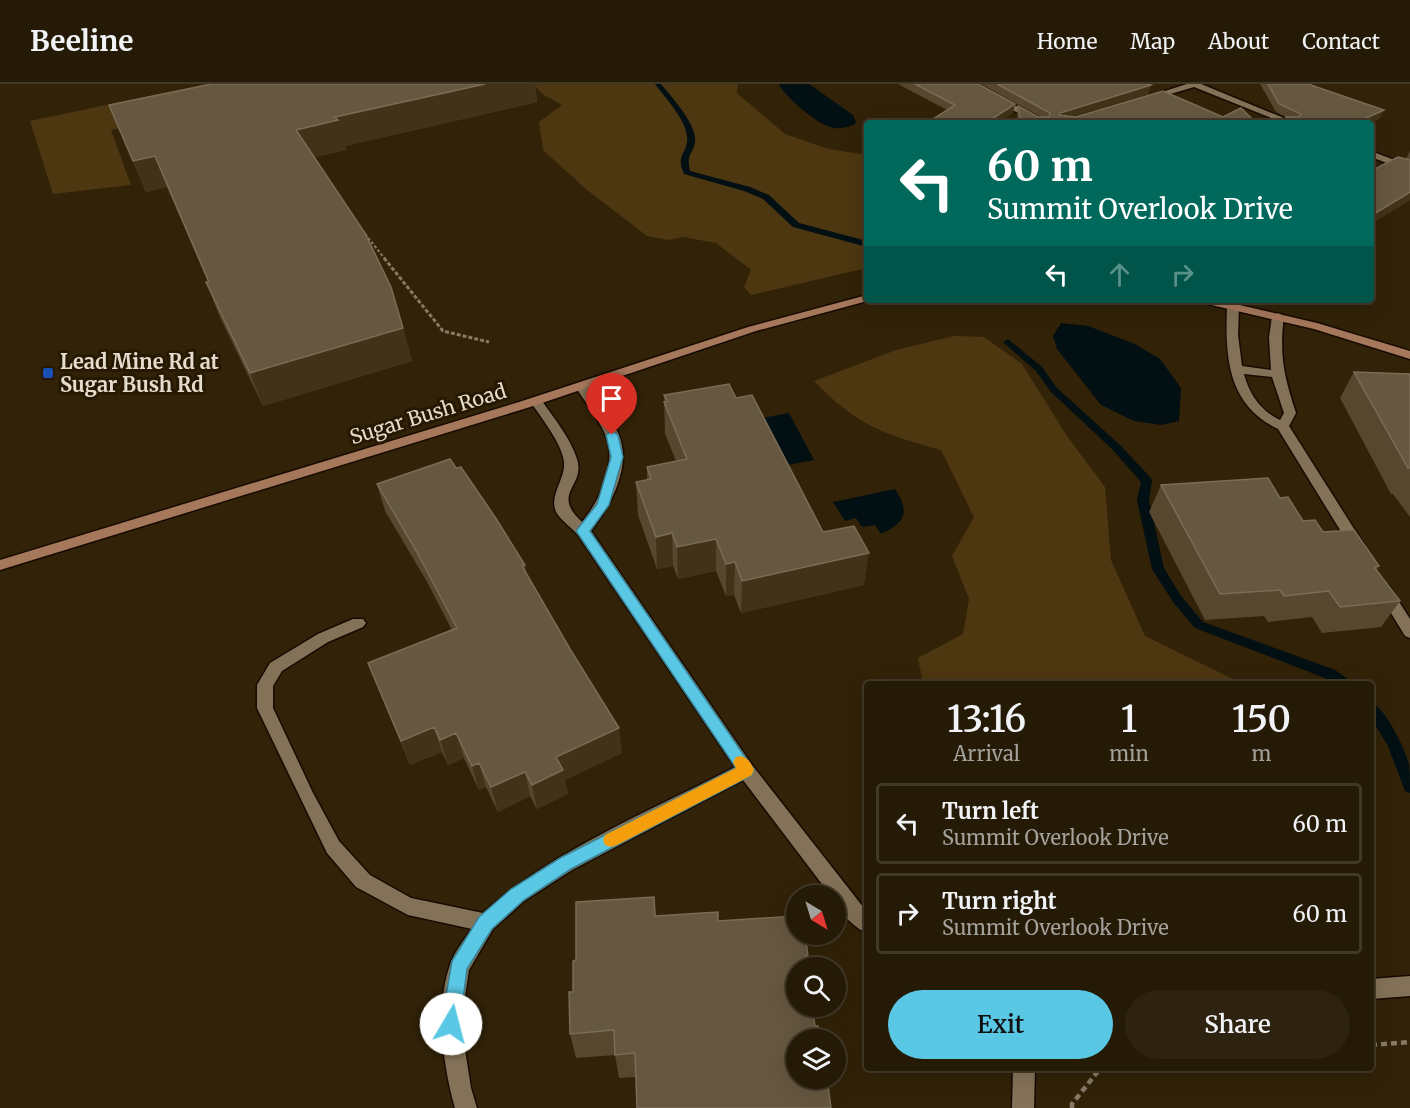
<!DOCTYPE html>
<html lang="en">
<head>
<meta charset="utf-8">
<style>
	:root { --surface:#251a06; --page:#2d2310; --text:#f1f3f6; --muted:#a3a19b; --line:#423828; --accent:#5ac8e5 }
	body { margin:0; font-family:Merriweather,serif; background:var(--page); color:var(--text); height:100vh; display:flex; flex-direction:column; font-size:22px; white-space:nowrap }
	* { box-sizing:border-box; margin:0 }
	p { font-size:20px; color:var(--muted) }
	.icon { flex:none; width:33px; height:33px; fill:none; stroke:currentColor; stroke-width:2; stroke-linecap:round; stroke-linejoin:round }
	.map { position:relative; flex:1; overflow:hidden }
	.side { position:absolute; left:864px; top:597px; width:510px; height:390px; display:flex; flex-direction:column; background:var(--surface); border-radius:6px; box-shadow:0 6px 24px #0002,0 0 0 2px var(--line) }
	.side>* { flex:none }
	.top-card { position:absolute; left:864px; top:36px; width:510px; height:183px; border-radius:6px; box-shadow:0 6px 24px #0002,0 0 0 2px var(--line); background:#00695c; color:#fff; overflow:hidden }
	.needle { width:39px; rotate:142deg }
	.buttons { position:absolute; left:786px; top:801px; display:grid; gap:12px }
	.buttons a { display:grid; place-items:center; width:60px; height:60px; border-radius:50%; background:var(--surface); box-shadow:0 6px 24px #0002,0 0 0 2px var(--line); font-size:30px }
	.pin { position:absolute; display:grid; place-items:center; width:51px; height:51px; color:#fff; margin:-62px -26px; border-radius:50% 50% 50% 0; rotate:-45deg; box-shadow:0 0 6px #0007 }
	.pin .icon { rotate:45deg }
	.me { position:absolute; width:66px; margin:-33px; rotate:8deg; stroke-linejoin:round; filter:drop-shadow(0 0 4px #0008) }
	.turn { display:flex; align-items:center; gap:21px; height:126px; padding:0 24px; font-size:27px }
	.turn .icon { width:78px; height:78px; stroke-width:2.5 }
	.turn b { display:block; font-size:42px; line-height:51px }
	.lanes { display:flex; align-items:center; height:57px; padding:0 24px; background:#0003; justify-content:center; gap:30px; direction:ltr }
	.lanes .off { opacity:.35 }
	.eta { display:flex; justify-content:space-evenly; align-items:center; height:102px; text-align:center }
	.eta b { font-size:36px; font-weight:600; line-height:42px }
	.cta { display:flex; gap:12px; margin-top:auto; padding:12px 24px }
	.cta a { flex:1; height:69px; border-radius:36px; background:var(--accent); color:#111; font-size:24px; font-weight:600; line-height:69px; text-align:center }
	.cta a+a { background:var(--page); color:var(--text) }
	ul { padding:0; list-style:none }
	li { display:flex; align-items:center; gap:18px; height:81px; margin:0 12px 9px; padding:0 12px; border:3px solid var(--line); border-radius:6px }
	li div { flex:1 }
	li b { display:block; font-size:22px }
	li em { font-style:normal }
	header { display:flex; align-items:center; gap:36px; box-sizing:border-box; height:84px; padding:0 30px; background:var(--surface); border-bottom:2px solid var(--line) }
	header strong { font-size:28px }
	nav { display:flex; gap:33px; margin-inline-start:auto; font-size:21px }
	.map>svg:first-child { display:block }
	.green { fill:#4d3711 }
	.water { fill:#020f13 }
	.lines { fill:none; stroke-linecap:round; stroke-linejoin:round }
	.stream { fill:#020f13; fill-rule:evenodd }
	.street-casing { stroke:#180b00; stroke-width:3 }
	.secondary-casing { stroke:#180b00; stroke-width:3 }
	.path-far2 { stroke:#867a65; stroke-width:2; stroke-dasharray:3 2; stroke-linecap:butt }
	.path-far1 { stroke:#867a65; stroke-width:3; stroke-dasharray:4 2; stroke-linecap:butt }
	.path { stroke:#867a65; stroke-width:4.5; stroke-dasharray:6 4; stroke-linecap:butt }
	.street { fill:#847258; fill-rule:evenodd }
	.secondary { fill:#a5775b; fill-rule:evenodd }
	.wall { fill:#57472f }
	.shaded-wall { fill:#413218 }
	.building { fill:#665740; stroke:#7a6c56; stroke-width:1.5 }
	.route { fill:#5ac8e5; stroke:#3a8295; stroke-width:1.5 }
	.slow { fill:#f59e0b }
	.transit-dot { fill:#1a4fb4; stroke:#271801; stroke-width:2 }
	.labels { text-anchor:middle; stroke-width:6; stroke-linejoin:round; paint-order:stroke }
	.poi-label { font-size:20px; font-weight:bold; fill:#e6dccd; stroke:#271801; text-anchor:start }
	.street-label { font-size:20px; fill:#e6dccd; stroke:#271801 }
</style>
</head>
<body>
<header>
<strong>Beeline</strong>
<nav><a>Home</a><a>Map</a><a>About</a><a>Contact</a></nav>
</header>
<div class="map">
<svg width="1410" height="1024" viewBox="0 0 1410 1024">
	<rect width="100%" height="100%" fill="#312208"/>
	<path class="green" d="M206,0H329L111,46L131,101L53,110L30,37Z
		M532,0H738L737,9L785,50L829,65L867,71V184L751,211L744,203L751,186L716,159L683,153L669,156L647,152L587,106L543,66L539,38L562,21L544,11Z
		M954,252L984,253L1022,280L1067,352L1105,403L1111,476L1145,552L1243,600H923L918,574L963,550L969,515L952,472L974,433L941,366C885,351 856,341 814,297L896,266Z"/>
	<path class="water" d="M779,0H809L853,31L856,38L854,41C846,43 839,46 830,43C816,39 785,13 779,0Z
		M1061,239L1088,242L1135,260L1160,275L1181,304L1179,337L1161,341L1134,337L1101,321L1057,265L1053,252Z
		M789,329L814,376L787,381L762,334Z
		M895,405C910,428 906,438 881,450L875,441L862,443L856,434L845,437L833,418Z"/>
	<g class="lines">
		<path class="stream" d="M655,0H661C672,14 698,41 695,59C692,72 686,69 690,87L750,103L769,111L799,139L867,157V163L793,143L763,115L744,107L684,90C676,71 685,72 687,58C690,39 665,14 655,0Z
			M1008,255L1042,283L1057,304L1120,361L1151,394L1152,397L1149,416L1164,484L1181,512L1203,538L1335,586L1349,596L1350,600H1334L1325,594L1195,544L1173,518L1152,485L1137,416L1141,398L1112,365L1051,308L1036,287L1005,260L1003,258Z
			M1371,619C1385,623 1405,665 1409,680C1410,689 1410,700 1410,709L1405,707L1388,662L1371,634Z"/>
		<defs>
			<path id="street" d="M966,0H976L1047,39H1036Z
				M1187,0H1201L1296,39H1284L1194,3L1147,17L1143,14Z
				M1371,67L1410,82V88L1371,73Z
				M1233,219L1239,222L1238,251L1242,282L1271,286L1269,254L1272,232L1278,229L1284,232C1279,271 1284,292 1296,329L1289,342L1363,459L1365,463L1363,467H1353L1278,345C1227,321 1225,272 1227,222ZM1244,290L1272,293L1284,329L1280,336C1261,327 1249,310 1244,290Z
				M581,298L585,299C596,315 611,334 619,351C632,384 610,422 591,447L752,681L867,828V849C854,844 836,826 836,812H831L743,696L572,786L524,817L493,845L469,886L461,940L471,1004L477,1024H455C443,982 435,923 450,881C454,868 464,856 472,845L408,831L356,803L327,769L257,624V601L270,579L318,550L353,535H363L366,539L363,543L328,558L282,587L273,602V624L313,709L339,757L370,791L411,814L483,829C553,766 651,727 735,683L578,451C572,444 563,438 558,431C546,414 566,396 564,378C562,359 540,332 530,317L536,313L540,314C553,333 570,353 577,375C586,403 550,408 582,438C600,416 618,379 605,350C598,334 585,318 575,302Z
				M1384,500L1389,502L1410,535V554L1405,552L1377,506L1379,502Z
				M1410,892V912L1371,915V895Z
				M1013,984H1035L1034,1024H1012Z"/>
			<path id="secondary" d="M867,211V216H871L756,247L527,324L0,486V476L519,318L748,243Z
				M1197,216H1218L1317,239L1410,267V275L1314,245L1203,219Z"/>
		</defs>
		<use href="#street" class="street-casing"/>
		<use href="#secondary" class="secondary-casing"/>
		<path class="path-far2" d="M362,146L385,175"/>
		<path class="path-far1" d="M384,174L443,247L489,258"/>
		<path class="path" d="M1371,961L1410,958
			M1072,1024V1020L1099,986L1115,984"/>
		<use href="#street" class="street"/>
		<use href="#secondary" class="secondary"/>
	</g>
	<path class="wall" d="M212,0H535L537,18L345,62L346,66L314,73L403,244L412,277L263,322L219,231L206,198H208L167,103L146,108L109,21Z
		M898,0H978L1015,20L1013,29L947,26Z
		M981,0H1147L1148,10L1073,32L1223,33L1256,39H1018L1017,31L1018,22L1038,33H1041Z
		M1260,0H1308L1380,34L1370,39H1284L1286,33L1276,28Z
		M1410,67V116L1371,140L1406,75Z
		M1354,288L1410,290V433L1393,410H1391L1340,314Z
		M664,311L736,314L823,448L864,501L741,529L734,511L726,512L716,487L678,495L673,482L657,485L638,431L636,398L647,396V383L676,377L665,350Z
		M456,384L525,481L526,490L622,669L565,696L568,710L537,725L530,712L498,728L486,703L479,706L464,674L448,681L442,668L410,681L368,579L452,546L426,496L385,427L377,400Z
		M1161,401L1280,414L1303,437L1323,448L1379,482L1377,486L1400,517L1381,543L1322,549L1312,533L1268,538L1264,532L1205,536L1149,428Z
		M654,813L656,832L718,837L808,872L806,881L636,993L619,994L615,971L576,974L570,950L573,908Z"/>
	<path class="shaded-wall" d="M485,0H535L537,18L345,62L346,66L304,76L296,46L335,33Z
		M1151,1L1148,10L1058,37L1059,31L1060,29Z
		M1015,20L1013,29L997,39H986Z
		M1384,26L1380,34L1370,39H1355Z
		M155,72L167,103L146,108L133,77Z
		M1410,108V116L1371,140V132Z
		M403,244L412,277L263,322L250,289Z
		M672,449L673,482L657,485L656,453Z
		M716,455V487L678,495L677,463Z
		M869,469L864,501L741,529L742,497Z
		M735,478L734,511L726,512V480Z
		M434,643L442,668L410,681L401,657Z
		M619,644L622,669L565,696L568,710L537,725L532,701L556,673Z
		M456,649L464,674L448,681L440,656Z
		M479,679L486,703L479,706L472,682Z
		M525,688L530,712L498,728L491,703Z"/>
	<path class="building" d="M212,0H485L335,33L338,36L296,46L365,149L391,203L403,244L250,289L206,198H209L155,72L133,77L109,21Z
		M915,0H978L1015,20L986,39H927L955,21Z
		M997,0H1147L1151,1L1060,29L1059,31L1076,33L1163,7L1223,33L1241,24L1256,39H1021L1018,22L1038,33H1049L1050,29Z
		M1268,0H1308L1384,26L1355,39H1290L1286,33H1299L1301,30L1279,20Z
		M1398,73L1410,76V108L1371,132V87Z
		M1354,288L1410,290V384H1408Z
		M729,300L736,314L752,311L823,448L854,442L869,469L742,497L735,478L726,480L716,455L677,463L672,449L656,453L636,398L651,395L647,383L687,375L664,318L667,317L664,311Z
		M450,375L456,384L461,383L495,433L525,481L522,482L570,565L619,644L556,673L563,686L532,701L525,688L491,703L479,679L472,682L456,649L440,656L434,643L401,657L368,579L457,544L418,470L377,400Z
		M1268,394L1280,414L1288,413L1303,437L1315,436L1323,448L1354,446L1379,482L1374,483L1400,517L1340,523L1329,507L1284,512L1280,506L1220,510L1161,401Z
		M654,813L655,832L718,828V837L796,832V850H805L808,872H805L807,884H796V922H812L815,942H818L820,956H796V994H827L831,1024H637L635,969L615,971L614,946L570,950L569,908H573V877L576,876V818Z"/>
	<path class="route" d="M612,347L618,351L623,373L609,421L590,447L754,686L752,691L571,785L524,816L492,845L467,885L460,940L457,946L451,949L444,946L441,940L452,877L479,833L511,805L560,774L736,684L576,447L597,420L611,373L606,351Z"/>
	<path class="slow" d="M741,672C748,674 751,679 754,686L752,691L617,761L611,763L605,761L603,756L605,751L736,684L733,678L736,673Z"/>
	<rect class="transit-dot" x="42" y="283" width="12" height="12" rx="3"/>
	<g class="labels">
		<g class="poi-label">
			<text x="60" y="285">Lead Mine Rd at<tspan x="60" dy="23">Sugar Bush Rd</tspan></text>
		</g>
		<g class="street-label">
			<text transform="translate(428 330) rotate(-17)" y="7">Sugar Bush Road</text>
		</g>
	</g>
</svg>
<div class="buttons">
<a><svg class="needle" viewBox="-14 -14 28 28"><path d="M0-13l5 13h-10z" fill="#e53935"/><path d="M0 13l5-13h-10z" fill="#a3a19b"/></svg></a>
<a><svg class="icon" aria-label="search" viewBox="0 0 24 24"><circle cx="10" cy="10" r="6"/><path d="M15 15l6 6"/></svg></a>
<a><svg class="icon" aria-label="layers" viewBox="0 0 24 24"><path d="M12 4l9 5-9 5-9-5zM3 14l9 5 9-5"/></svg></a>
</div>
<div class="pin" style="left:612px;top:351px;background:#d93025"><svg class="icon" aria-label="arrive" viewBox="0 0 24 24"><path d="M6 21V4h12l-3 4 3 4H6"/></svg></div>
<svg class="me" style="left:451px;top:940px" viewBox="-20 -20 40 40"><circle r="19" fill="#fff"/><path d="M0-13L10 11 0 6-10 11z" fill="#5ac8e5"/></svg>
<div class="top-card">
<div class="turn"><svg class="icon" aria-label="left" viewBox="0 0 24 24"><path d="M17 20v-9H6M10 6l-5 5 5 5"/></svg><div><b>60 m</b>Summit Overlook Drive</div></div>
<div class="lanes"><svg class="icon" aria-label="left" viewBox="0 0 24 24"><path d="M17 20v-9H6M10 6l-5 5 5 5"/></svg><svg class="icon off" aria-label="ahead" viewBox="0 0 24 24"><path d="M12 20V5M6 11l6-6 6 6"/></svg><svg class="icon off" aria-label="right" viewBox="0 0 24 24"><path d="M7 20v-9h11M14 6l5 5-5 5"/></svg></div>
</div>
<section class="side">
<div class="eta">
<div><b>13:16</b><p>Arrival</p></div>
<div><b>1</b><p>min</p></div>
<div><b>150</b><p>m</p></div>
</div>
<ul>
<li><svg class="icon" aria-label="left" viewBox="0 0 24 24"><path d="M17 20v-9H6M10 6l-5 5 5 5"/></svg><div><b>Turn left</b><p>Summit Overlook Drive</p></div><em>60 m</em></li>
<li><svg class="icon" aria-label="right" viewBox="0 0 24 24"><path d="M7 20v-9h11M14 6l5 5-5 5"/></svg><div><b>Turn right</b><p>Summit Overlook Drive</p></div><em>60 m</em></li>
</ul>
<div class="cta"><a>Exit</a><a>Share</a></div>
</section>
</div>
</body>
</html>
